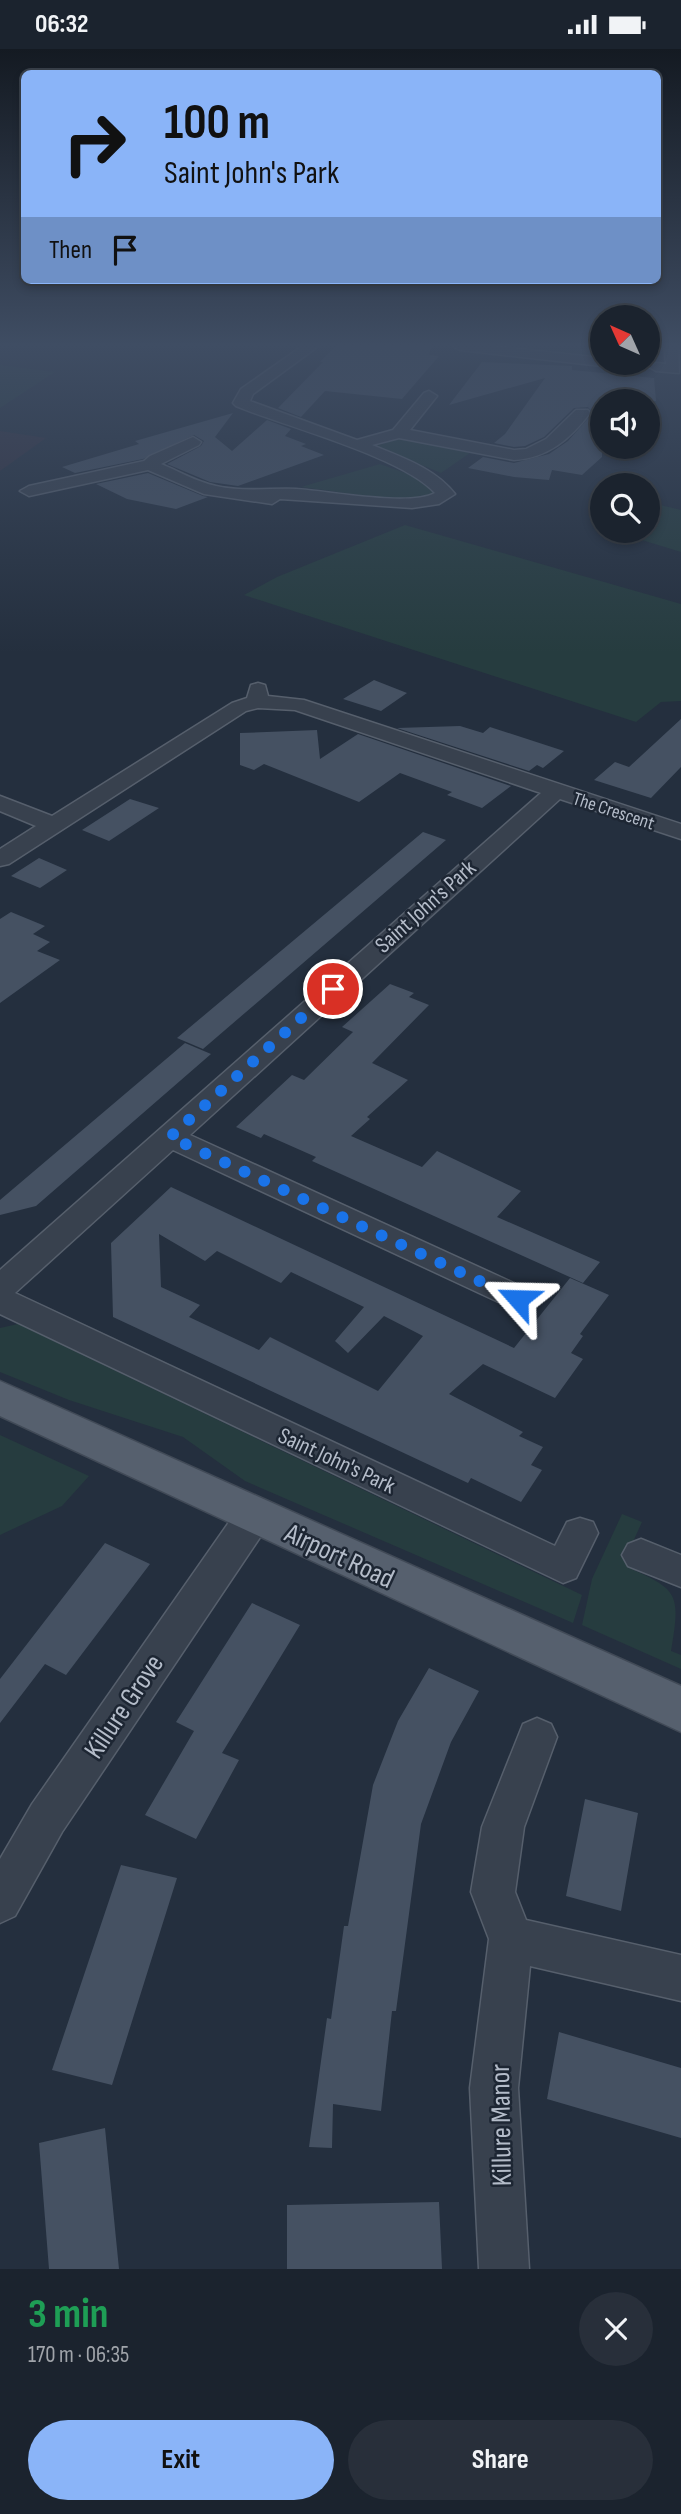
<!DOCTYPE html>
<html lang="en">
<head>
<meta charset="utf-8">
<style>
	:root { --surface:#1b232e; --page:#282f3a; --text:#f1f3f6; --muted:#a0a4aa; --line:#39404a; --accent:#8ab4f8 }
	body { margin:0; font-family:"Sofia Sans Condensed",sans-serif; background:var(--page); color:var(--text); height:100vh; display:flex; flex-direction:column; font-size:26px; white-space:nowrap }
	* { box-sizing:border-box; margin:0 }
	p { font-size:23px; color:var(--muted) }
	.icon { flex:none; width:38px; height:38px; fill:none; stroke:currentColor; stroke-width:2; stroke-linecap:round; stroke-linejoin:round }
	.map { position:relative; height:2220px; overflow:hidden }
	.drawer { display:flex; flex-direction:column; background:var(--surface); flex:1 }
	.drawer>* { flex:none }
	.guide { position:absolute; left:21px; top:21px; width:640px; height:214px; border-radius:10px; box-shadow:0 4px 10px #0003,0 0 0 2px var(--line); background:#8ab4f8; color:#111; overflow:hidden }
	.needle { width:46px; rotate:315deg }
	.tools { position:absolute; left:590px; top:256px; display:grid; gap:14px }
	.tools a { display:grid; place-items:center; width:70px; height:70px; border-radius:50%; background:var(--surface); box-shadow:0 4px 10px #0003,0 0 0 2px var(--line); font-size:35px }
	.pin { position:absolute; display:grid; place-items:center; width:60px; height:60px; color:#fff; margin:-30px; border:4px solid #fff; border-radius:50%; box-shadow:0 2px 7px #0007 }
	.me { position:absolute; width:77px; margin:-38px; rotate:295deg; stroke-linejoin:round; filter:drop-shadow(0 0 5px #0008) }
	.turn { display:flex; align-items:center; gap:24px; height:147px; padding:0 28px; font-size:32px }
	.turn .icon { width:91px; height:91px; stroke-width:2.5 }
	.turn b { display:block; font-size:49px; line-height:60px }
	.then { display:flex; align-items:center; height:66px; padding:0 28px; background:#0003; gap:14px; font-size:26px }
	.round { display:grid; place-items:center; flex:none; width:74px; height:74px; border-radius:37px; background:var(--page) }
	.headline { display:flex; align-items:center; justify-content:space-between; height:119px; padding:0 28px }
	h1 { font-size:42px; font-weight:700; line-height:52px; color:#1e9e55 }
	.cta { display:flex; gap:14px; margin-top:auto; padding:14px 28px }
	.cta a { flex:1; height:80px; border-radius:42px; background:var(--accent); color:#111; font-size:28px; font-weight:700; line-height:80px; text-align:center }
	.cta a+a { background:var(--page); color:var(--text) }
	.status { display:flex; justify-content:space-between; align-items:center; height:49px; padding:0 35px; background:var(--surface); direction:ltr }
	.status svg { height:19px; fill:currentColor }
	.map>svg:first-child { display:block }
	.medical { fill:#32303f }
	.green { fill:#263c3f }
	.building { fill:#455162; fill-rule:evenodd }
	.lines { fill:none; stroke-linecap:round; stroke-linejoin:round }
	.minor-casing { stroke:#565f6c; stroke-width:3 }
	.major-casing { stroke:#414a57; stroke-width:3 }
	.minor { fill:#38414e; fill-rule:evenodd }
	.major { fill:#56606e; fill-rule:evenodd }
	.route { stroke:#1a73e8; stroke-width:12; stroke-dasharray:0 21.6 }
	.labels { text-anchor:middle; stroke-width:5; stroke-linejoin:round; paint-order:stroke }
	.far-street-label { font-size:19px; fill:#b4bcc9; stroke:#1d2633 }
	.street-label { font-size:23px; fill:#b4bcc9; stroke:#1d2633 }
	.near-street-label { font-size:28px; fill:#b4bcc9; stroke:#1d2633 }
</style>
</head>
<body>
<div class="status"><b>06:32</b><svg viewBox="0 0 49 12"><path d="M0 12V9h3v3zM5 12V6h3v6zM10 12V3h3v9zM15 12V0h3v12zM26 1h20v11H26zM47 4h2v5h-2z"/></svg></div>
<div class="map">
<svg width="681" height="2220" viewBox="0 0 681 2220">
	<rect width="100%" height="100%" fill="#242f3e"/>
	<path class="medical" d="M0,382L46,389L0,422Z"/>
	<path class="green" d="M468,293H602V306L579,308Z
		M0,316L55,323L0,359Z
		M400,389L470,404L441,424L376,397Z
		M380,415C395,421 430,429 434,446C409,457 332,441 301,438Z
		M648,453L681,461V503L609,481H648Z
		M405,476L681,555V652L661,653L636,673L244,546L277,528Z
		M18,1275L582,1546L573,1574L245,1432L183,1388L69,1351L0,1323V1279Z
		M0,1386L89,1427L62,1457L0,1486Z
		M622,1465L642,1473L625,1510L627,1518C678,1541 681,1543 671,1602L681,1606V1620L582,1576L592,1530Z"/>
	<path class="building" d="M339,293H433L429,306L439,307L402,350L325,342L301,368L278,359L323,313H320Z
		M482,313L572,317V321L654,329L656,352H602V408L582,426L552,421L549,431L514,428L468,419L483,408L514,414L549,405L568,392L593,364L588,358L574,359L544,388L525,397L514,398L494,394L505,385L545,329L449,356Z
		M233,364L215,388L232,402L267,371L291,380L285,387L306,395L301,397L324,406L238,437L210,433L167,415L201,397L204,392L194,386L143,410L75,424L62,418L139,395L135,392Z
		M148,424L203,447L208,448L176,460L127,450L96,435Z
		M374,631L407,644L381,662L343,650Z
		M681,670V718L651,749L594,731L615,713L629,718Z
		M460,677L483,684L490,678L564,702L543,719L537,716L529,722L397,679Z
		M317,681L320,710L358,685L511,737L482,759L447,746L452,743L400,724L359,753L264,715L254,721L240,716V684Z
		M130,750L159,759L109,792L82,781Z
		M423,783L446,791L203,1000L177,989Z
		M39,809L67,821L40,839L11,827Z
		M11,863L45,877L33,885L50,893L37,902L60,911L0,954V870Z
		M390,935L414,944L409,948L429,956L372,1014L408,1031L367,1068L370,1070L351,1087L422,1118L437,1102L521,1142L497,1168L600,1213L583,1234L312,1112L316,1108L264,1085L261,1089L236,1078L292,1026L304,1031L353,983L342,978Z
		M185,994L211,1005L36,1157L0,1166V1151Z
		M171,1138L514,1299L570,1229L609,1246L580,1285L583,1287L571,1304L583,1310L555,1349L483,1315L449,1345L523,1383L519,1387L543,1398L531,1416L542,1421L521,1453L471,1429L468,1434L113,1268L111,1194ZM159,1185L205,1212L217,1202L281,1234L291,1223L364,1258L335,1292L348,1304L384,1267L423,1287L378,1342L270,1288L259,1301L189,1268L200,1256L161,1238Z
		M105,1494L150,1515L66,1626L45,1615L0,1674V1630Z
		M252,1554L300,1576L222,1704L239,1711L196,1790L145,1766L194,1682L176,1673Z
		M429,1619L479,1642L451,1693L421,1775L396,1962H392L381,2062L333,2055L332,2099L309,2098L327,1969L331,1970L344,1877H348L373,1736L398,1672Z
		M585,1750L638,1764L621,1862L566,1847Z
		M121,1816L177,1829L112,2036L52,2021Z
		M559,1983L681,2019V2089L547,2050Z
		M105,2079L119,2220H49L39,2094Z
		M439,2153L442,2220H287V2156Z"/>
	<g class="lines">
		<defs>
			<path id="minor" d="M308,293H324L253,345L250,352L357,391L393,381L424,344L429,342L437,347L410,381L514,401L526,400L546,390L576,361H588L590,364C570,390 548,409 514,411L399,389L372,396C401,408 435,419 455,445L439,455L412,459L296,451L280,450L272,455L204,445L148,421L29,447L20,442L29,437L144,412L150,407L193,388L201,393L199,396L161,415C178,422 197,433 216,437C243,443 269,439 296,440C330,442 408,458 435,444C403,408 284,377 236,357L233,354L241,340Z
				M456,293L602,309V313H609L602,317L460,301L453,297Z
				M664,293H678L679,324L656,322L649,318L656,314L666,315Z
				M258,634L265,636L268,647L304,651L681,775V790L560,750L190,1086L529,1241L534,1249L529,1257L518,1261L507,1257L173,1101L15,1244L555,1497L567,1473L580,1469L593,1473L598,1484L576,1529L563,1534L0,1265V1221L541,744L295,661L258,659L246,662L9,815L0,817V800L36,777L0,762V747L52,767L232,654L247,649L251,636Z
				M254,1452L267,1456L272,1467L267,1478L62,1783L15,1867L0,1874V1810L32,1755L241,1456Z
				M641,1490L681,1506V1538L628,1517L622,1506L628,1495Z
				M537,1669L551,1675L557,1688L524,1778L515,1843L526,1871L681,1906V1952L530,1917L518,2039L529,2220H479L470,2039L489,1890L471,1843L482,1778L523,1675Z"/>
			<path id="major" d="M0,1332L681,1637V1683L0,1367Z"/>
		</defs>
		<use href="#minor" class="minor-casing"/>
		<use href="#major" class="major-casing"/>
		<use href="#minor" class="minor"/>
		<use href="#major" class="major"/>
	</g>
	<linearGradient id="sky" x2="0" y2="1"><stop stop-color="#141a22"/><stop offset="0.49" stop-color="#3f4d63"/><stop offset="1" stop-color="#3f4d63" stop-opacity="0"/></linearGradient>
	<rect width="681" height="604" fill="url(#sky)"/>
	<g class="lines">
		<path class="route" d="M333,940L170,1088L518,1250"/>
	</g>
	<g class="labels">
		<g class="far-street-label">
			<text transform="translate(614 761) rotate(18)" y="7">The Crescent</text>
		</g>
		<g class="street-label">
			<text transform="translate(425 857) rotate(-42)" y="8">Saint John's Park</text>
			<text transform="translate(337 1411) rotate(25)" y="8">Saint John's Park</text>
		</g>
		<g class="near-street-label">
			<text transform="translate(340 1506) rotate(25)" y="10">Airport Road</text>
			<text transform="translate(123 1657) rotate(-56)" y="10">Killure Grove</text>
			<text transform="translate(500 2076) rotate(-91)" y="10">Killure Manor</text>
		</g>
	</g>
</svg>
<div class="tools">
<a><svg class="needle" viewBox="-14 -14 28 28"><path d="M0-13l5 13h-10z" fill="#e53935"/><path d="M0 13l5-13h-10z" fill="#a0a4aa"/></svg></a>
<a><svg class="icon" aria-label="sound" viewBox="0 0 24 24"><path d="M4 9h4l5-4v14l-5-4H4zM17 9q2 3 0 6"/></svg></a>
<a><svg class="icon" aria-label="search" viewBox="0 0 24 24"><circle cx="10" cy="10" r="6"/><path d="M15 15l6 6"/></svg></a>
</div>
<div class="pin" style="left:333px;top:940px;background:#d93025"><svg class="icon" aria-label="arrive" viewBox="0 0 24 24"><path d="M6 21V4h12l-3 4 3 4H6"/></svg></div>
<svg class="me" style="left:518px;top:1250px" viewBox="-20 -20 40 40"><path d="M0-17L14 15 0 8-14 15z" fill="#1a73e8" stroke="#fff" stroke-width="4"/></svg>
<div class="guide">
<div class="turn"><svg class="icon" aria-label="right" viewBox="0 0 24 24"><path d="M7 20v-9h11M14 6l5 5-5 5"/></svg><div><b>100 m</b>Saint John's Park</div></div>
<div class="then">Then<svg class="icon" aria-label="arrive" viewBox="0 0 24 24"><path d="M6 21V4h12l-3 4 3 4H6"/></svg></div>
</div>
</div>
<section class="drawer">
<div class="headline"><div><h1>3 min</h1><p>170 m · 06:35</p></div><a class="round"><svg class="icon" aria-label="close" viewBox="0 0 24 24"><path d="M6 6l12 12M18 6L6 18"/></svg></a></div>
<div class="cta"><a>Exit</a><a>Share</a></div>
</section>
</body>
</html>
